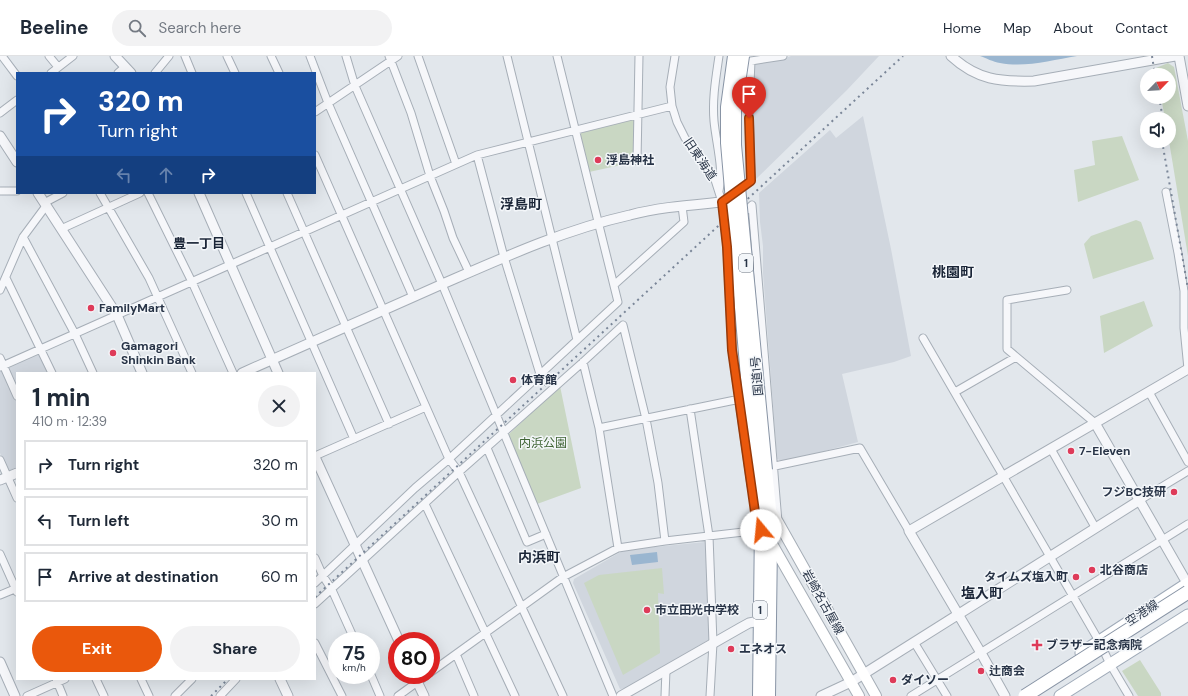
<!DOCTYPE html>
<html lang="en">
<head>
<meta charset="utf-8">
<style>
	:root { --surface:#fff; --page:#f2f2f3; --text:#1f2937; --muted:#747a83; --line:#e0e1e3; --accent:#ea580c }
	body { margin:0; font-family:"DM Sans","Noto Sans JP",sans-serif; background:var(--page); color:var(--text); height:100vh; display:flex; flex-direction:column; font-size:15px; white-space:nowrap }
	* { box-sizing:border-box; margin:0 }
	p { font-size:13px; color:var(--muted) }
	.icon { flex:none; width:22px; height:22px; fill:none; stroke:currentColor; stroke-width:2; stroke-linecap:round; stroke-linejoin:round }
	.map { position:relative; flex:1; overflow:hidden }
	.sheet { position:absolute; left:16px; top:316px; width:300px; height:308px; display:flex; flex-direction:column; background:var(--surface); border-radius:0px; box-shadow:0 4px 16px #0002 }
	.sheet>* { flex:none }
	.guide { position:absolute; left:16px; top:16px; width:300px; height:122px; border-radius:0px; box-shadow:0 4px 16px #0002; background:#1a4fa0; color:#fff; overflow:hidden }
	.needle { width:26px; rotate:65deg }
	.controls { position:absolute; left:1140px; top:12px; display:grid; gap:8px }
	.controls a { display:grid; place-items:center; width:36px; height:36px; border-radius:50%; background:var(--surface); box-shadow:0 4px 16px #0002; font-size:20px }
	.speed { position:absolute; left:328px; top:576px; display:flex; gap:8px; font-size:20px; font-weight:700; text-align:center }
	.speed>* { display:grid; place-content:center; width:52px; height:52px; border-radius:50%; background:var(--surface); box-shadow:0 4px 16px #0002; line-height:1 }
	.speed small { font-size:10px; font-weight:400 }
	.speed .limit { border:6px solid #d22; background:#fff; color:#111 }
	.pin { position:absolute; display:grid; place-items:center; width:34px; height:34px; color:#fff; margin:-41px -17px; border-radius:50% 50% 50% 0; rotate:-45deg; box-shadow:0 0 4px #0007 }
	.pin .icon { rotate:45deg }
	.me { position:absolute; width:44px; margin:-22px; rotate:343deg; stroke-linejoin:round; filter:drop-shadow(0 0 3px #0008) }
	.turn { display:flex; align-items:center; gap:14px; height:84px; padding:0 16px; font-size:18px }
	.turn .icon { width:52px; height:52px; stroke-width:2.5 }
	.turn b { display:block; font-size:28px; line-height:34px }
	.lanes { display:flex; align-items:center; height:38px; padding:0 16px; background:#0003; justify-content:center; gap:20px; direction:ltr }
	.lanes .off { opacity:.35 }
	.round { display:grid; place-items:center; flex:none; width:42px; height:42px; border-radius:21px; background:var(--page) }
	.summary { display:flex; align-items:center; justify-content:space-between; height:68px; padding:0 16px }
	h1 { font-size:24px; font-weight:700; line-height:30px }
	.cta { display:flex; gap:8px; margin-top:auto; padding:8px 16px }
	.cta a { flex:1; height:46px; border-radius:24px; background:var(--accent); color:#fff; font-size:16px; font-weight:700; line-height:46px; text-align:center }
	.cta a+a { background:var(--page); color:var(--text) }
	ul { padding:0; list-style:none }
	li { display:flex; align-items:center; gap:12px; height:50px; margin:0 8px 6px; padding:0 8px; border:2px solid var(--line); border-radius:0px }
	li div { flex:1 }
	li b { display:block; font-size:15px }
	li em { font-style:normal }
	header { display:flex; align-items:center; gap:24px; box-sizing:border-box; height:56px; padding:0 20px; background:var(--surface); border-bottom:1px solid var(--line) }
	header strong { font-size:19px }
	nav { display:flex; gap:22px; margin-inline-start:auto; font-size:14px }
	.search { width:280px; height:36px; background:var(--page); display:flex; align-items:center; gap:10px; box-sizing:border-box; padding:0 14px; border-radius:22px; color:var(--muted); font-size:15px }
	.map>svg:first-child { display:block }
	.built { fill:#d0d6de }
	.green { fill:#c9d7c3 }
	.water { fill:#9ab6d0 }
	.lines { fill:none; stroke-linecap:round; stroke-linejoin:round }
	.minor-casing { stroke:#a6aeb7; stroke-width:9 }
	.tertiary-casing { stroke:#a6aeb7; stroke-width:11 }
	.secondary-casing { stroke:#a6aeb7; stroke-width:12 }
	.primary-casing { stroke:#a0abb9; stroke-width:13 }
	.trunk-casing { stroke:#8894a5; stroke-width:14 }
	.minor { stroke:#f6f7fa; stroke-width:7 }
	.tertiary { stroke:#f6f7fa; stroke-width:9 }
	.secondary { stroke:#fff; stroke-width:10 }
	.primary { stroke:#fff; stroke-width:11 }
	.trunk { stroke:#fff; stroke-width:12 }
	.rail { stroke:#7a8698; stroke-width:2; stroke-dasharray:2 4; stroke-linecap:butt }
	.trunk-bridge-casing { stroke:#8894a5; stroke-width:14; stroke-linecap:butt }
	.motorway-bridge-casing { stroke:#8894a5; stroke-width:15; stroke-linecap:butt }
	.trunk-bridge { stroke:#fff; stroke-width:12 }
	.motorway-bridge { stroke:#fff; stroke-width:13 }
	.route-casing { stroke:#983908; stroke-width:10 }
	.route { stroke:#ea580c; stroke-width:7 }
	.poi-dot { fill:#de3b59; stroke:#f3f6f9; stroke-width:1.5 }
	.labels { text-anchor:middle; stroke-width:3; stroke-linejoin:round; paint-order:stroke }
	.shield { fill:#f3f6f9; stroke:#656e7c; stroke-width:1 }
	.shield-label { font-size:11px; font-weight:bold; fill:#283447 }
	.street-label { font-size:12px; fill:#283447; stroke:#f3f6f9 }
	.poi-label { font-size:12px; font-weight:bold; fill:#283447; stroke:#f3f6f9; text-anchor:start }
	.park-label { font-size:12px; fill:#3f6434; stroke:#f3f6f9 }
	.neighbourhood-label { font-size:13px; font-weight:bold; fill:#1a2537; stroke:#f3f6f9 }
	.quarter-label { font-size:14px; font-weight:bold; fill:#1a2537; stroke:#f3f6f9 }
</style>
</head>
<body>
<header>
<strong>Beeline</strong>
<div class="search"><svg class="icon" aria-label="search" viewBox="0 0 24 24"><circle cx="10" cy="10" r="6"/><path d="M15 15l6 6"/></svg>Search here</div>
<nav><a>Home</a><a>Map</a><a>About</a><a>Contact</a></nav>
</header>
<div class="map">
<svg width="1188" height="640" viewBox="0 0 1188 640">
	<rect width="100%" height="100%" fill="#e2e7ec"/>
	<path class="built" d="M791,0H879L847,34L756,123L751,87L750,71L755,7L780,4Z
		M863,60L891,193L911,300L894,306L842,318L858,386L784,406L777,403L763,217V190L760,166L759,137L830,74L836,82Z
		M38,296L50,317H17V411L8,415L0,397V314Z
		M705,486L707,487L711,581L708,584L627,632L620,633L573,527L574,523L624,494Z"/>
	<path class="green" d="M1168,7L1174,11L1188,85V200L1169,85V63H1165L1161,41H1169V19H1158L1156,12Z
		M634,63L637,67L635,106L589,116L580,80L581,77Z
		M1122,80L1139,124L1078,146L1074,114L1095,109L1092,85Z
		M1136,164L1141,166L1154,203L1093,223L1084,188L1091,180Z
		M1144,245L1153,270L1104,297L1100,260Z
		M560,330L581,432L537,448L508,379Z
		M662,512L664,538L658,537L660,597L623,619L584,527L599,519Z
		M1140,604L1161,637V640H1138L1122,615Z"/>
	<path class="water" d="M980,0H1077C1052,4 1025,12 1000,7C993,6 986,2 980,0Z
		M657,496L658,506L632,509L630,499Z"/>
	<g class="lines">
		<defs>
			<path id="minor" d="M2,0L17,20
				M49,0L58,11
				M185,0L192,17
				M227,0L235,17
				M271,0L279,17
				M310,0L328,47L413,241
				M346,0L355,30L442,228L613,640
				M389,0L411,57L430,120L444,155L453,182L469,216
				M418,0L456,108
				M507,0L577,284
				M675,0L670,31L672,50L677,66L685,82L715,124L722,146L727,191L732,294L751,430
				M719,0C716,21 712,43 714,65C716,87 724,113 719,135
				M51,17L73,0
				M118,17L125,11
				M155,17L169,0
				M315,56L398,0
				M0,57L17,44
				M315,99L449,403L459,416L563,640
				M477,99L504,201L540,318
				M637,105L639,0
				M0,135H17
				M737,135L751,125L749,49L751,5L783,0
				M1166,136L1178,197L1184,235V272L1188,313
				M100,137L149,222L192,317
				M148,137L192,226L233,317
				M246,137L354,383
				M287,137L389,368
				M44,147L63,137
				M740,160L752,149L778,466
				M61,173L140,137
				M23,181L75,278L93,317
				M6,222L52,317
				M614,229L684,166L682,150
				M0,234L23,181L46,150
				M1067,234L1007,244V293L1095,367
				M923,282L1099,585L1110,608L1129,640
				M0,302L17,340
				M583,306L599,372L618,492
				M0,311L477,99L672,50
				M955,336L1016,301
				M1149,336L1188,406
				M690,353L709,480L713,587L710,640
				M599,372L740,343
				M487,392L527,486L546,478
				M1051,393L1095,471
				M315,400L426,351
				M0,404L17,442
				M775,410L860,392L909,475
				M1140,444L1188,415
				M425,448L515,640
				M0,498L17,536
				M315,502L323,520L332,534L355,585
				M315,527L415,432L449,403L618,246L557,0
				M0,539L17,532
				M315,548L459,416L583,306L623,269L646,363L658,427L665,485
				M914,586L947,640
				M315,587L342,640
				M456,598L474,640
				M431,616L563,521L618,492L665,485L761,474
				M371,619L380,640
				M56,623L63,640
				M96,623L104,640
				M141,623L149,640
				M27,640L65,623
				M175,640L192,623
				M220,640L236,623
				M398,640L427,619
				M665,640L666,614
				M911,640L1188,468"/>
			<path id="tertiary" d="M115,0L131,17
				M951,0C977,24 1000,26 1034,25L1175,0
				M1179,0L1188,50
				M0,80L17,106
				M38,137L117,259L142,317
				M199,137L278,317
				M242,317C307,288 372,259 438,230C500,203 563,174 630,159C660,151 692,149 722,146
				M1095,367L1187,527
				M315,401L399,585
				M0,424L17,417
				M0,606L15,640
				M414,619L424,640
				M280,623L288,640
				M621,640L740,572L749,567L760,565
				M821,640L851,626L1140,444
				M1005,640L981,597L909,475L1188,313"/>
			<path id="secondary" d="M770,453L778,466L876,640
				M771,486L859,640"/>
			<path id="primary" d="M1081,597L1188,527
				M1060,640L1188,559"/>
			<path id="trunk" d="M766,414L770,453L771,486L769,640
				M755,415L761,467L759,640"/>
		</defs>
		<use href="#minor" class="minor-casing"/>
		<use href="#tertiary" class="tertiary-casing"/>
		<use href="#secondary" class="secondary-casing"/>
		<use href="#primary" class="primary-casing"/>
		<use href="#trunk" class="trunk-casing"/>
		<use href="#minor" class="minor"/>
		<use href="#tertiary" class="tertiary"/>
		<use href="#secondary" class="secondary"/>
		<use href="#primary" class="primary"/>
		<use href="#trunk" class="trunk"/>
		<path class="rail" d="M1152,0L1155,19
			M1159,41L1163,63
			M1162,85L1188,233
			M315,541L903,0
			M211,640L228,623"/>
		<defs>
			<path id="trunk-bridge" d="M734,0L727,51V87L755,415
				M743,0L735,54V89L766,414"/>
			<path id="motorway-bridge" d="M1025,640L1188,536"/>
		</defs>
		<use href="#trunk-bridge" class="trunk-bridge-casing"/>
		<use href="#motorway-bridge" class="motorway-bridge-casing"/>
		<use href="#trunk-bridge" class="trunk-bridge"/>
		<use href="#motorway-bridge" class="motorway-bridge"/>
	</g>
	<g class="lines">
		<defs>
			<path id="route" d="M749,62L751,125L722,146L727,191L732,294L755,456L760,467L761,474"/>
		</defs>
		<use href="#route" class="route-casing"/>
		<use href="#route" class="route"/>
	</g>
	<g class="poi-dot">
		<circle cx="598" cy="104" r="4"/>
		<circle cx="91" cy="252" r="4"/>
		<circle cx="113" cy="297" r="4"/>
		<circle cx="513" cy="324" r="4"/>
		<circle cx="1071" cy="395" r="4"/>
		<circle cx="1174" cy="436" r="4"/>
		<circle cx="1092" cy="514" r="4"/>
		<circle cx="1076" cy="521" r="4"/>
		<circle cx="647" cy="554" r="4"/>
		<path d="M1035 583h4v4h4v4h-4v4h-4v-4h-4v-4h4z"/>
		<circle cx="731" cy="593" r="4"/>
		<circle cx="981" cy="615" r="4"/>
		<circle cx="893" cy="624" r="4"/>
	</g>
	<g class="labels">
		<g class="shield">
			<rect x="739" y="198" width="14" height="18" rx="3"/>
			<rect x="753" y="545" width="14" height="18" rx="3"/>
		</g>
		<g class="shield-label">
			<text x="746" y="211">1</text>
			<text x="760" y="558">1</text>
		</g>
		<g class="street-label">
			<text transform="translate(700 103) rotate(56)" y="4">旧東海道</text>
			<text transform="translate(757 320) rotate(-95)" y="4">国道1号</text>
			<text transform="translate(823 546) rotate(61)" y="4">岩崎名古屋線</text>
			<text transform="translate(1142 557) rotate(-33)" y="4">空港線</text>
		</g>
		<g class="poi-label">
			<text x="606" y="108">浮島神社</text>
			<text x="99" y="256">FamilyMart</text>
			<text x="121" y="294">Gamagori<tspan x="121" dy="14">Shinkin Bank</tspan></text>
			<text x="521" y="328">体育館</text>
			<text x="1079" y="399">7-Eleven</text>
			<text x="1166" y="440" text-anchor="end">フジBC技研</text>
			<text x="1100" y="518">北谷商店</text>
			<text x="1068" y="525" text-anchor="end">タイムズ塩入町</text>
			<text x="655" y="558">市立田光中学校</text>
			<text x="1046" y="593">ブラザー記念病院</text>
			<text x="739" y="597">エネオス</text>
			<text x="989" y="619">辻商会</text>
			<text x="901" y="628">ダイソー</text>
		</g>
		<g class="park-label">
			<text x="543" y="391">内浜公園</text>
		</g>
		<g class="neighbourhood-label">
			<text x="199" y="192">豊一丁目</text>
		</g>
		<g class="quarter-label">
			<text x="521" y="153">浮島町</text>
			<text x="953" y="221">桃園町</text>
			<text x="539" y="506">内浜町</text>
			<text x="982" y="542">塩入町</text>
		</g>
	</g>
</svg>
<div class="controls">
<a><svg class="needle" viewBox="-14 -14 28 28"><path d="M0-13l5 13h-10z" fill="#e53935"/><path d="M0 13l5-13h-10z" fill="#747a83"/></svg></a>
<a><svg class="icon" aria-label="sound" viewBox="0 0 24 24"><path d="M4 9h4l5-4v14l-5-4H4zM17 9q2 3 0 6"/></svg></a>
</div>
<div class="speed"><div>75<small>km/h</small></div><div class="limit">80</div></div>
<div class="pin" style="left:749px;top:62px;background:#d93025"><svg class="icon" aria-label="arrive" viewBox="0 0 24 24"><path d="M6 21V4h12l-3 4 3 4H6"/></svg></div>
<svg class="me" style="left:761px;top:474px" viewBox="-20 -20 40 40"><circle r="19" fill="#fff"/><path d="M0-13L10 11 0 6-10 11z" fill="#ea580c"/></svg>
<div class="guide">
<div class="turn"><svg class="icon" aria-label="right" viewBox="0 0 24 24"><path d="M7 20v-9h11M14 6l5 5-5 5"/></svg><div><b>320 m</b>Turn right</div></div>
<div class="lanes"><svg class="icon off" aria-label="left" viewBox="0 0 24 24"><path d="M17 20v-9H6M10 6l-5 5 5 5"/></svg><svg class="icon off" aria-label="ahead" viewBox="0 0 24 24"><path d="M12 20V5M6 11l6-6 6 6"/></svg><svg class="icon" aria-label="right" viewBox="0 0 24 24"><path d="M7 20v-9h11M14 6l5 5-5 5"/></svg></div>
</div>
<section class="sheet">
<div class="summary"><div><h1>1 min</h1><p>410 m · 12:39</p></div><a class="round"><svg class="icon" aria-label="close" viewBox="0 0 24 24"><path d="M6 6l12 12M18 6L6 18"/></svg></a></div>
<ul>
<li><svg class="icon" aria-label="right" viewBox="0 0 24 24"><path d="M7 20v-9h11M14 6l5 5-5 5"/></svg><div><b>Turn right</b></div><em>320 m</em></li>
<li><svg class="icon" aria-label="left" viewBox="0 0 24 24"><path d="M17 20v-9H6M10 6l-5 5 5 5"/></svg><div><b>Turn left</b></div><em>30 m</em></li>
<li><svg class="icon" aria-label="arrive" viewBox="0 0 24 24"><path d="M6 21V4h12l-3 4 3 4H6"/></svg><div><b>Arrive at destination</b></div><em>60 m</em></li>
</ul>
<div class="cta"><a>Exit</a><a>Share</a></div>
</section>
</div>
</body>
</html>
